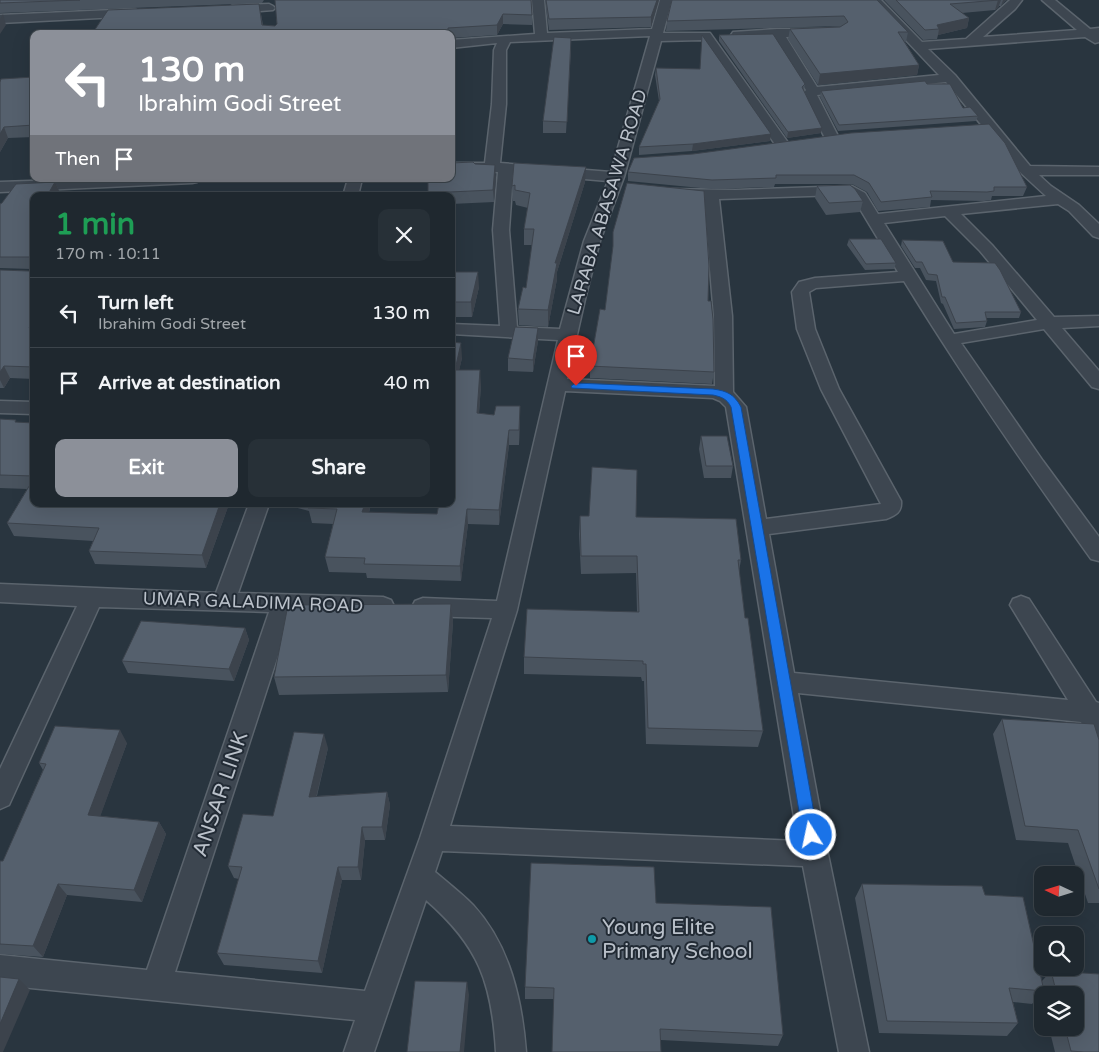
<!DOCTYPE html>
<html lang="en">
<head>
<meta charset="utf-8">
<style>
	:root { --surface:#1f282f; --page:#273037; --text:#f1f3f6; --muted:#a1a6aa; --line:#3c444b; --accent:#8c9099 }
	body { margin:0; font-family:"Varela Round",sans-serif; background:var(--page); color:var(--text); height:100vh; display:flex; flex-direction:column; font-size:19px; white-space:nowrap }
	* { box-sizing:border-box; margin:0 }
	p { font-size:16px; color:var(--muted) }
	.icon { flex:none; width:28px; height:28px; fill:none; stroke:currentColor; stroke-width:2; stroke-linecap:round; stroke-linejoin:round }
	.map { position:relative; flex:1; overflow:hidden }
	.drawer { position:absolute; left:30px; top:192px; width:425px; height:315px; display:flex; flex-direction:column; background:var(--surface); border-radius:10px; box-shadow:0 5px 20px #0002,0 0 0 1px var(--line) }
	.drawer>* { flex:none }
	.top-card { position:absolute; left:30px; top:30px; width:425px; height:152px; border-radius:10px; box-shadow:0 5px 20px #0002,0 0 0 1px var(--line); background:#8c9099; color:#fff; overflow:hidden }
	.needle { width:32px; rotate:274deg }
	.controls { position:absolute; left:1034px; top:866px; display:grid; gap:10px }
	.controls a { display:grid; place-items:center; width:50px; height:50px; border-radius:10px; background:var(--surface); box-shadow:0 5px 20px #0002,0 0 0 1px var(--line); font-size:25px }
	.pin { position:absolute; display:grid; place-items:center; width:42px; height:42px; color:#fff; margin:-51px -21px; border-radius:50% 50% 50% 0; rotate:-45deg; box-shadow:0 0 5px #0007 }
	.pin .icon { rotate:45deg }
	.me { position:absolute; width:55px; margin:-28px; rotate:350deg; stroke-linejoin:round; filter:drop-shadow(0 0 4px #0008) }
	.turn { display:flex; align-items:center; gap:18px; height:105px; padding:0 25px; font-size:22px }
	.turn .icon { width:65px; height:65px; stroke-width:2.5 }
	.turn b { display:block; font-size:35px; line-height:42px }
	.then { display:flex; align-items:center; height:48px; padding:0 25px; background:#0003; gap:10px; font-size:19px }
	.round { display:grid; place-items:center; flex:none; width:52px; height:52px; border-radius:10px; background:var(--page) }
	.headline { display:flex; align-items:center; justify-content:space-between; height:85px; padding:0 25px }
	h1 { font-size:30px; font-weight:700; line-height:38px; color:#1e9e55 }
	.button { display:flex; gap:10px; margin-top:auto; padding:10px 25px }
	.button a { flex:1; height:58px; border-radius:10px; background:var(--accent); color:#fff; font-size:20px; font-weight:700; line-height:58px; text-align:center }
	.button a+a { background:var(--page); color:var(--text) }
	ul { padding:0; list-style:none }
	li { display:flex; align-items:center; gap:15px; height:70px; padding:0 25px; border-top:1px solid var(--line) }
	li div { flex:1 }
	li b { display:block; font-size:19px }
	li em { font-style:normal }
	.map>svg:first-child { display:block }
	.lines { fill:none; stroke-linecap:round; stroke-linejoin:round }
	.street-casing { stroke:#5b646d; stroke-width:3 }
	.street { fill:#3d4650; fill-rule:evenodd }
	.wall { fill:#49535e }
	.shaded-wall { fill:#3c434c }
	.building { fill:#55606d; stroke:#3c434c }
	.route { fill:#1a73e8; stroke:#114b97 }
	.culture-dot { fill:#0f9aa8; stroke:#222b35; stroke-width:2 }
	.labels { text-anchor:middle; stroke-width:4; stroke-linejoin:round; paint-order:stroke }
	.street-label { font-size:18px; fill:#bac1ca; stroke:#222b35 }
	.near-street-label { font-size:21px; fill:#bac1ca; stroke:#222b35 }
	.near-poi-label { font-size:21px; fill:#bac1ca; stroke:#222b35; text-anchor:start }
</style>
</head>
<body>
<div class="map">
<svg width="1099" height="1052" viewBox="0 0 1099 1052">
	<rect width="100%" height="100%" fill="#29353f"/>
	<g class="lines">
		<defs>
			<path id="street" d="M532,0H544L547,33L652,29L660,0H672L663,33H710L789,144L787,147H777L702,40L661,41L624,177L600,241L586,295L567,379L715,386L714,316L704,199L669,195L666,192L669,189L736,190L852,186L865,193L878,214L1046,196L1021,173L946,82L817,95L839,138L837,141H827L825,138L803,94L806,90L774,37L737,39L733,38L731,35L733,32L777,29H822L824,32L818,36L786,37L817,87L939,75L868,0H881L922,42L966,39L1010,0H1022L1015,9L983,37L1077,30L1042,0H1055L1090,29L1099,28V42L1095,43L1085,37L928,49L955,75L1030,166L1099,167V175H1039L1051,186L1079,205L1099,224V238L1093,236L1069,211L1058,204L961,214L992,245L1054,317L1099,316V326L1062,328L1099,371V389L1092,387L1044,329L961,343L1043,461L1099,537V561L1091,559C1026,468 962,376 904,281L816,288L809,292L815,329L839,389L901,501C902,512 896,515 886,519L769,534L794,673L1068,700L1010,605L1013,599L1021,596L1029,599L1096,702L1099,703V744L1090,741L1081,722L798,693L828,854L869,1052H839L803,866L442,851L435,872C448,883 461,893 473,905C510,945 522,1000 526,1052H496C492,983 479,946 426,900L374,1052H344L355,1020L0,985V955L147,970L269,612L99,607L9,805L0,809V769L77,606L0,602V584L216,593L249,504H269L238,593L383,597L391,600L394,606L391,612L383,615L292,612L175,972L365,991L420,838L492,618L423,616L415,613L412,607L415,601L423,598L497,601L558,340L451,334V324L500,326L493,230L498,172L451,171V163H485L492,104L494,50L497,43L451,48V40L535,34ZM650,36L611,172L500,163L506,104V50L510,42ZM513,173L608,181L584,241L560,329L517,327L509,230ZM840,195H848L854,199L898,272L815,278L799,282L792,292L797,329L821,389L881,504L766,519L746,407L733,392L732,316L719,199ZM945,216L980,251L1037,320L954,334L884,223ZM565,391L713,398L720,401L726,407L798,841L450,826L517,610Z
				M269,4L273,6L275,8L273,10L233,13L227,9L233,5Z
				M135,9L141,13L139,16L0,23V15Z
				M90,179H199L197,182L192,183L0,192V182Z
				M348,179H362L358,196H343Z
				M0,401L34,402V414L0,413Z"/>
		</defs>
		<use href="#street" class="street-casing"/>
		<use href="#street" class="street"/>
	</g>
	<path class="wall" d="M0,0H264L262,3L0,13Z
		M275,0L532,15V25L503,24L497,35L451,38V34H92L261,14L263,25L275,26L277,24Z
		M545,0H659L651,27L549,30Z
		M877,0L908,32L906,42H905L919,65L917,75L818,85L788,39L790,29L841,26L666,31L667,21Z
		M884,0H1007L1005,1L1001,6H999L998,8L995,10L962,13L969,18L967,28L938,35L937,39L923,40Z
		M719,35L805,84L804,90L821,133L787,138L719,41Z
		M571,49L566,133H543V121Z
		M451,59L454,80V91H451Z
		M656,68L770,141L692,151L639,155V147L659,101L655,75Z
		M34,77V137L8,138L0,152V82Z
		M927,84L963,108L978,116L976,121L838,131L820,97L821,91Z
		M634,158L1027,187L1023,196H992L991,200L984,201L931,200L930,207L878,211L867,192L852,184H775L774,187L711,189L628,181V172Z
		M475,164L496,177L494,202L451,204V196H429L428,179Z
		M55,182L60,193L58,196H34V379L10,378L4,388H0V270L29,271L31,269L0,268V204L2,203L16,184Z
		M585,182L557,272V279L548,327L519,325L518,309L526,288L532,245H524V229L528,208L516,205L515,201H513L512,186Z
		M817,186L863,201L860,212L826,215L815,198Z
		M613,232L708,301L714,372L712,384L590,378V366L605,310L613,252Z
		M849,239L896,263L894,269L865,270L847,245Z
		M902,240L953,262L1021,312L1019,318H986L987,321L985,327L954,329L943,304L941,303L936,281L926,280L920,268H915L901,246Z
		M451,272L479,287L472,317H451Z
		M538,341L533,372L508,371V358Z
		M451,342L462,358L459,370L481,385L479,413L494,415L520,406V421L519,445H509L499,525L468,524L461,581L367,578L366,573L329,572L325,557L333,524L312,523L309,511L294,507V504H371L369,513L437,514L451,504Z
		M0,419L18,423L229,504L206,568L95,564L89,551L93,541L14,536L7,523L27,489L0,488Z
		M701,436L733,466L731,478H704L699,449Z
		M580,516L636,517L741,560L739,571L745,618L763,731L758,747L646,744L644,681H642L641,677L524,674V657L637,612L636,573L581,574L579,534Z
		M451,604L453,622L448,692L279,695L274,677Z
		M245,628L249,640L234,681L128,673L122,661Z
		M1002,719L1099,740V903H1088L1068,843L1016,840L993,734Z
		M127,743L100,816L159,822L166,834L142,902L67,895L43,957L0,954V861H3L43,770L39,763Z
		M328,748L317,796L387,792L390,805L385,840H365L361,880H342L322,973L224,965L217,953L239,879L234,878L228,866L273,816Z
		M862,884L982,886L985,895L1023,897L1042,981L1051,971L1099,974V1052H1055L1049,1028H1075V995H1042V1001L1041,994L1032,1004L1013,1002L1018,1023L1007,1036L879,1033L855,898Z
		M656,903L783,1035L778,1046L661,1040L553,999H525V987Z"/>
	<path class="shaded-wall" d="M657,0H659L651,27V17Z
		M998,0H1001L998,8L995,10Z
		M1003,0H1007L1005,1L1001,6Z
		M3,14L6,25L0,34V19Z
		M503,14V24L497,35V25Z
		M969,18L967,28L938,35L939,29L937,25Z
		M919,65L917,75L818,85L820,74Z
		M4,127L8,138L0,152V134Z
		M822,128L821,133L787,138L788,132Z
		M771,134L770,141L692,151L693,144Z
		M495,165L496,177L494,202L493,190Z
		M586,167L585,182L557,272V279L548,327V310L555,263Z
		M55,182L60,193L58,196H47Z
		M478,272L479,287L472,317L471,302Z
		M34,320V339L29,328Z
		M538,328V341L533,372V360Z
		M461,343L462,358L456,384L455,370Z
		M4,366L10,378L4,388L0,380V372Z
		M480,370L481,385L478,428L477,413Z
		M520,406V421L519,445V430Z
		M509,430V445L499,525V510Z
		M220,504H229L206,568L202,555Z
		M365,504H371L365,527L362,512Z
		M467,509L468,524L461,581L460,566Z
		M451,604L453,622L448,692L446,675Z
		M245,628L249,640L234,681L229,669Z
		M120,730L127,743L96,828L88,815Z
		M324,734L328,748L313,810L309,797Z
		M387,792L390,805L385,840L382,827Z
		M159,822L166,834L142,902L134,890Z
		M362,827L365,840L361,880L358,867Z
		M338,867L342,880L322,973L318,961Z
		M58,884L67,895L43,957L33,946Z
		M19,979L30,990L3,1052H0V1024Z
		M467,982L469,995L464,1052H460Z"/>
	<path class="building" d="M0,0H80L0,3Z
		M275,0H531L532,15L503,14L497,25L448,28V34H92L108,10L259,4L262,25L275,26L277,24Z
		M546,0H657L651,17L549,19Z
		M672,0H877L908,32H898L919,65L820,74L790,29L840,27L848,22L844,16L667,21Z
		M896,0H999L950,4L969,18L937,25L939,29L925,30Z
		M773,34L805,84L802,87L822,128L788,132L719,35Z
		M702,35L771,134L693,144L639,147L660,99L656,68L700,69Z
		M554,37L571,38L567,122L543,121Z
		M451,59L454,80H451Z
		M34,77V125L4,127L0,134V82L1,79Z
		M925,81L927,84H950L963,108L970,107L978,116L839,125L821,91Z
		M989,124L1005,143L1027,187H994V191L987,192L930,191L932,197L881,202L869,183L854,175H776V178L712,180L628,172L634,158L693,154L851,133Z
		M473,162L475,164L495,165L493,190L428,193V179H451V163Z
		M514,163L586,167L555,263H557L548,310L518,309L523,287L526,288L534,229H524L530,193L515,190V185L512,186Z
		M55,182L47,196H34V320L29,328H34V367L4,366L0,372V270L29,271L31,269V259L29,257H0V204L2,203L16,184Z
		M627,183L704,191L709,266L708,301H711L713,319L714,372L590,366L600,309L605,310L613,246V232Z
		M850,185L855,189L863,201L829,203L817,186Z
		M849,239H881L896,263L866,264Z
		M902,240L943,241L953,262L995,263L1000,270L1021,312H985L987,321L956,323L945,297H942L937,275L928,274L922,262H916Z
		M451,272H478L471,302H451Z
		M515,327L538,328L533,360L508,358Z
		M451,342L461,343L455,370H480L477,413L494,415L496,406H520L519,430H509L499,510L467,509L460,566L364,564L365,558L325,557L337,509L308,508L309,504H365L362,512L437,514L439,504H451V431L453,423H451Z
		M0,419L16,420L15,422L34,423V476L0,475Z
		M701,436H727L733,466H706Z
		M592,467L637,470L636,517L736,519L741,560H738L745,618H748L763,731L648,728L646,664H643V661L524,657L527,609L639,612L637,556H581L580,516H589Z
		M34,478V504H220L202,555L89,551L99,528L7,523Z
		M451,604L446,675L274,677L288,605Z
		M141,621L245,628L229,669L122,661Z
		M1002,719L1094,724L1099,740V889L1078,830L1025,826Z
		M55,726L120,730L88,815L159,822L134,890L58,884L33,946L0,944V861H3L46,764L39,763Z
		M294,732L324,734L309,797L387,792L382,827H362L358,867H338L318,961L217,953L242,867L228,866L243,814L273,816Z
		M531,863L654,867L656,903L771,907L783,1035L660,1029L661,1052H552L554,988L525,987Z
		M862,884L982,886L985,895L1023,897L1044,991L1009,988L1018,1023L887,1021Z
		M1051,971L1099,974V1052H1084L1071,1051L1065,1028H1075V995H1057Z
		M0,977L19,979L0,1024Z
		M415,981L467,982L460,1052H407Z"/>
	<path class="route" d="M576,383L713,389C727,391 734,394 741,407L818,835L816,840L811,842L806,840L803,835L731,407C727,399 722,397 713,395L572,388L571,386Z"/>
	<circle class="culture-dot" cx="592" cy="939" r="5"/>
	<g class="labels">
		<g class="street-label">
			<text transform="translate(607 202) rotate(-73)" y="6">LARABA ABASAWA ROAD</text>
			<text transform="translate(253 602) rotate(2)" y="6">UMAR GALADIMA ROAD</text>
		</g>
		<g class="near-street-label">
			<text transform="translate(220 794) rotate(-71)" y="7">ANSAR LINK</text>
		</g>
		<g class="near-poi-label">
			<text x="602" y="934">Young Elite<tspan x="602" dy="24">Primary School</tspan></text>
		</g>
	</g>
</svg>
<div class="controls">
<a><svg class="needle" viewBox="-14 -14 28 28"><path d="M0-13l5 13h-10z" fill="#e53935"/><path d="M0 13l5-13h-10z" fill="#a1a6aa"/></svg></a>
<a><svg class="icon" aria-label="search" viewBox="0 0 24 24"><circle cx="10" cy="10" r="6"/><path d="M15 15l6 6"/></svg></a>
<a><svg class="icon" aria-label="layers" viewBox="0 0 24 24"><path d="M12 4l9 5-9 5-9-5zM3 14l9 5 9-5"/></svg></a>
</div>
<div class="pin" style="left:576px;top:386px;background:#d93025"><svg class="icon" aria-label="arrive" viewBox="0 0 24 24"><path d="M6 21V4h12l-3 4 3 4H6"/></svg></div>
<svg class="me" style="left:811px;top:835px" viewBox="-20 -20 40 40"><circle r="17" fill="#1a73e8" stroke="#fff" stroke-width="3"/><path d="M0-11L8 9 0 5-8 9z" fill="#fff"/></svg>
<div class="top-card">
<div class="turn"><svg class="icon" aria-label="left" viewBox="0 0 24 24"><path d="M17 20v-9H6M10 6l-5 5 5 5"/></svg><div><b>130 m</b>Ibrahim Godi Street</div></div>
<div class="then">Then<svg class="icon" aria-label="arrive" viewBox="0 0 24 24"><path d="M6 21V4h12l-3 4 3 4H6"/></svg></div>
</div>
<section class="drawer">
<div class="headline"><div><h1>1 min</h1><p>170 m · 10:11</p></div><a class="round"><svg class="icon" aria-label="close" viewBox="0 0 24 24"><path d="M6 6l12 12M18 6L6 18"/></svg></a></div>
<ul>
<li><svg class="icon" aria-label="left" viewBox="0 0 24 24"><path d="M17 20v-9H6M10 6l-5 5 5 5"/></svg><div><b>Turn left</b><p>Ibrahim Godi Street</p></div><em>130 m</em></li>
<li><svg class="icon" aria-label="arrive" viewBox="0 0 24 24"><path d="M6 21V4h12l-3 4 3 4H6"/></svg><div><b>Arrive at destination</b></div><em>40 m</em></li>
</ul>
<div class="button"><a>Exit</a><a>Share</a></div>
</section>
</div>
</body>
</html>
